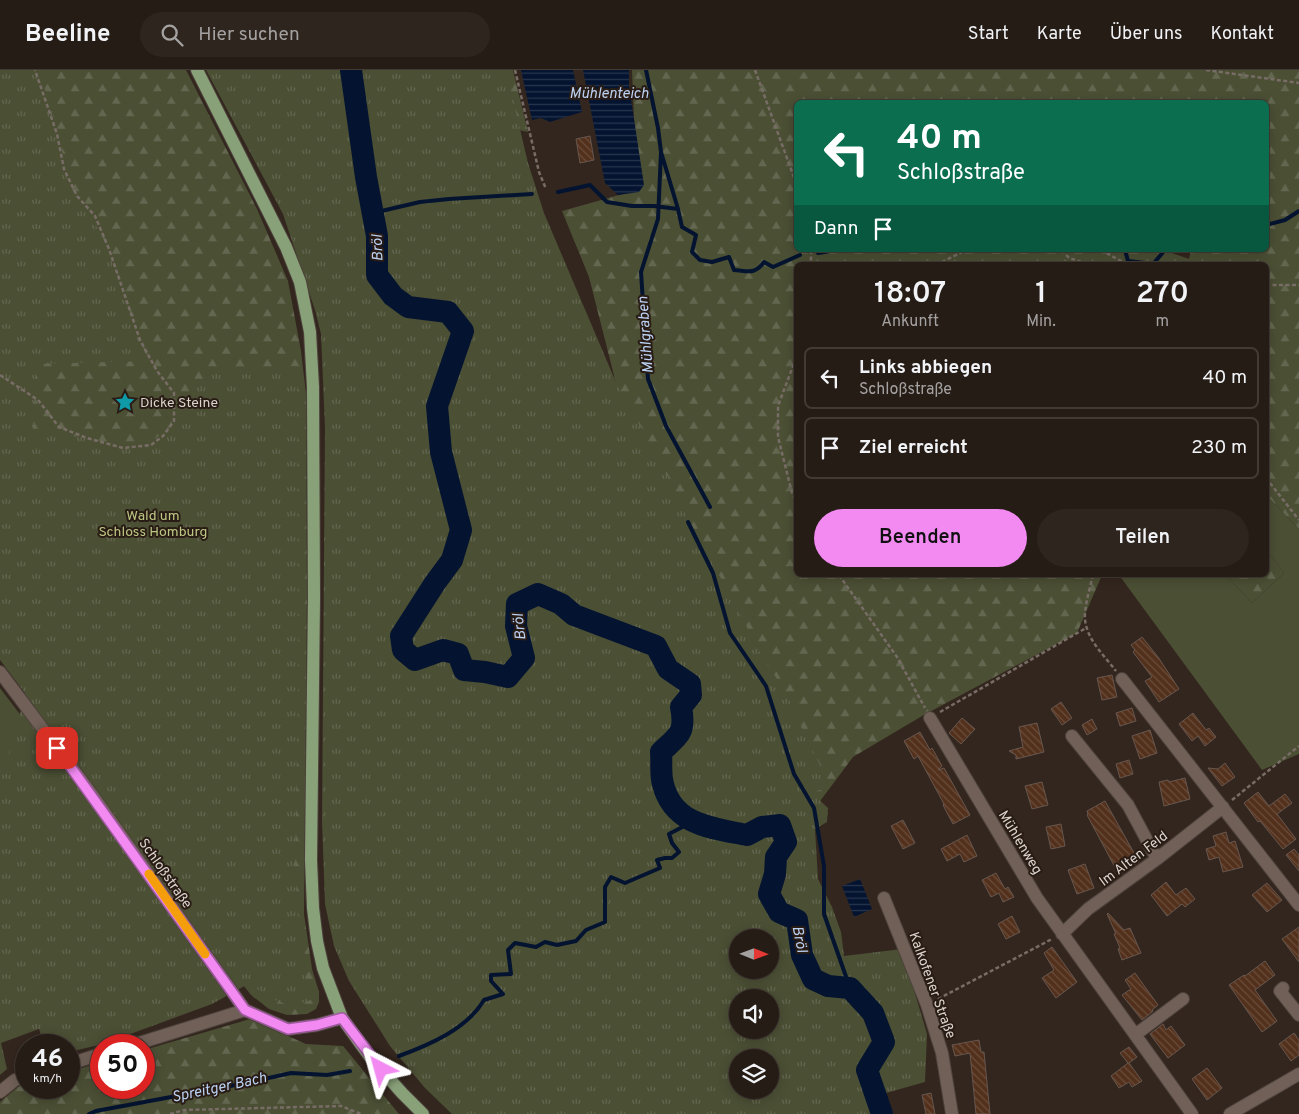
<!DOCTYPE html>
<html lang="de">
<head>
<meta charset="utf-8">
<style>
	:root { --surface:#261c16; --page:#2e251f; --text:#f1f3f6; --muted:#a4a1a1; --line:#423a35; --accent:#f28af2 }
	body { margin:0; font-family:Overpass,sans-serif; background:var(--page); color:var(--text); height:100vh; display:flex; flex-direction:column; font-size:19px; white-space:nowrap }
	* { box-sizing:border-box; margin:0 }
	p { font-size:16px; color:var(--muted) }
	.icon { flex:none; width:28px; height:28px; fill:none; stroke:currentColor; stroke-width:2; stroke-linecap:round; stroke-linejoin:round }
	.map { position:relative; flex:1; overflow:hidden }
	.details { position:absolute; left:794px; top:192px; width:475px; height:315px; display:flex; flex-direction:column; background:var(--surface); border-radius:8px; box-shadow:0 2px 12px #0003,0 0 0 1px var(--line) }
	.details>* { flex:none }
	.hud { position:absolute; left:794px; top:30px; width:475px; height:152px; border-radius:8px; box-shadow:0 2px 12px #0003,0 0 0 1px var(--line); background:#0b6e4f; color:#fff; overflow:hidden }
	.needle { width:32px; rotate:91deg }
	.controls { position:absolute; left:729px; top:859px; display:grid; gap:10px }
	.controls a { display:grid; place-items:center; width:50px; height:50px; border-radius:50%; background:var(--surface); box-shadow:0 2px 12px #0003,0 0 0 1px var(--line); font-size:25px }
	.speed { position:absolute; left:15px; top:964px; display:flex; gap:10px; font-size:25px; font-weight:700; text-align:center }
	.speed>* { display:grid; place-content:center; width:65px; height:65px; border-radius:50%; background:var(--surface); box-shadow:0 2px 12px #0003,0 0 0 1px var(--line); line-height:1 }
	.speed small { font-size:12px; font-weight:400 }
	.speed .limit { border:8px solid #d22; background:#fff; color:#111 }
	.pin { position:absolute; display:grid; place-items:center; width:42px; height:42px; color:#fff; margin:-21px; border-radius:10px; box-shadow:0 2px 8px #0006 }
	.me { position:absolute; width:55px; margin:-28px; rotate:321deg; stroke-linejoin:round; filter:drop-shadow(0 0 4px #0008) }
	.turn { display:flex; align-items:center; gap:18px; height:105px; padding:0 20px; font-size:22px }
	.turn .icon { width:65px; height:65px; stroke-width:2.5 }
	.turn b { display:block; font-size:35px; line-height:42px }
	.then { display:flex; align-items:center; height:48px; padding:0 20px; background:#0003; gap:10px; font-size:19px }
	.eta { display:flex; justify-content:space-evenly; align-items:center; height:85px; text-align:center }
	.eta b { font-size:30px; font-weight:600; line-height:35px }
	.primary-button { display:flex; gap:10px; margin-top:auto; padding:10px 20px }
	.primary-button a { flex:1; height:58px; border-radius:30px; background:var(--accent); color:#111; font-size:20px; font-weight:600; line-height:58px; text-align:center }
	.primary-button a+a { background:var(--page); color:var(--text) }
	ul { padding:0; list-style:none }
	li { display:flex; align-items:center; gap:15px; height:62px; margin:0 10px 8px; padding:0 10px; border:2px solid var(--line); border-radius:8px }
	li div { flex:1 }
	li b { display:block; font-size:19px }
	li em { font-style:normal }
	header { display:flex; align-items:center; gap:30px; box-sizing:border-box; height:70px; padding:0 25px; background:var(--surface); border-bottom:1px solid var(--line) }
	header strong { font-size:24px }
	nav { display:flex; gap:28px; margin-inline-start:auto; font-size:18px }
	.search { width:350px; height:45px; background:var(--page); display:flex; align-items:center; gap:12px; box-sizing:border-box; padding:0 18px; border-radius:28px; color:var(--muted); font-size:19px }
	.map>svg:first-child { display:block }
	.green { fill:#4b4f34 }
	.forest { fill:url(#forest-firs); fill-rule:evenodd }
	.park { fill:url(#park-tufts); fill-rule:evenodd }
	.water { fill:url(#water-rules) }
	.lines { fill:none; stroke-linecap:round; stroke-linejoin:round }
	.stream { stroke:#041430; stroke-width:4 }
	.river { stroke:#041430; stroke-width:22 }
	.building { fill:url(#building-back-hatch); stroke:#67574f }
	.minor-casing { stroke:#4d423c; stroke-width:14 }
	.major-casing { stroke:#4d423c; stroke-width:14 }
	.path { stroke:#786d66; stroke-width:2.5; stroke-dasharray:4 2.5; stroke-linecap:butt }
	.minor { stroke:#706057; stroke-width:12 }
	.major { stroke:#89a179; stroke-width:12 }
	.route-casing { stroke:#9d5a9d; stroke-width:12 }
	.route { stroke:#f28af2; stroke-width:9 }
	.slow { stroke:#f59e0b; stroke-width:9 }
	.labels { text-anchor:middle; stroke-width:4; stroke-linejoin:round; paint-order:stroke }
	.poi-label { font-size:14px; fill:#ddd4cf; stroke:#291c15; text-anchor:start }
	.park-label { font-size:14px; fill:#bcc783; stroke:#291c15 }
	.street-label { font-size:14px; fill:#ddd4cf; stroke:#291c15 }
	.water-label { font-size:15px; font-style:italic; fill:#bcd2f4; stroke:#291c15 }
</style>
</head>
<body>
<header>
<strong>Beeline</strong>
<div class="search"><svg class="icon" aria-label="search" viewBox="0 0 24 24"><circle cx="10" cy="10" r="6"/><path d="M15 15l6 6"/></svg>Hier suchen</div>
<nav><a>Start</a><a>Karte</a><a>Über uns</a><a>Kontakt</a></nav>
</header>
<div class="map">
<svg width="1299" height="1044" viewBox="0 0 1299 1044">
	<defs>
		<pattern id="forest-firs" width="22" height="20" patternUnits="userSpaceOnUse" patternTransform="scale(1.25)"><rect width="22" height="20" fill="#4b4f34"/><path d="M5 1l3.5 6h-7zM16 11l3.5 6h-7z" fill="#646750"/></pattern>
		<pattern id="park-tufts" width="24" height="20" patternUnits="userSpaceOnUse" patternTransform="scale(1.25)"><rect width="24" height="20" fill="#4b4f34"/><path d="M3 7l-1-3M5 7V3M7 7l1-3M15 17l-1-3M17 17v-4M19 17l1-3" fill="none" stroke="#646750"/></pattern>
		<pattern id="water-rules" width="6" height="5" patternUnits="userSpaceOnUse" patternTransform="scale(1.25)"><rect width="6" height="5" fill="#041430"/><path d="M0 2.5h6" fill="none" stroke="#28354d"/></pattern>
		<pattern id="building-back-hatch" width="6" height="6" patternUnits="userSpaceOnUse" patternTransform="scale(1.25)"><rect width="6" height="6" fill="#52301b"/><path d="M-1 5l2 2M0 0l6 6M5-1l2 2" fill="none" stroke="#6a4d3b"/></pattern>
	</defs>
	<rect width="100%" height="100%" fill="#33261e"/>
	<path class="green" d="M1266,425L1299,459V684L1262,700L1119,505H1226L1252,533L1284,503L1266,479Z
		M0,618L35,664L0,724Z"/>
	<path class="forest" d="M0,0H186L257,139L288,211L301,281L306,324L307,527L304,844L312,899L319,922V932L316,939L307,944L287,945L269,939L251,925L229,897L0,584Z
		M473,0H513L528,62L500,56Z
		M632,0H1299V459L1266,425V195H796V505H1102L1077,563L922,646L853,687L800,758L770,928V868L621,333L589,207L562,141L637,120ZM796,32H1266V180H1191L1189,189L1169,182L1171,180H796Z
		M1266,479L1284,503L1252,533L1226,505H1266Z
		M250,949L306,974L343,976L399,1044H0V1032L18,1017L26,1014V1018H69V1002L101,992V1018H144V980Z"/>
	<path class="park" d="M0,0H33L43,14L54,46L62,77L67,110L80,134L98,159L113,187L121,217L148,291L36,294L33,361L80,367L115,374L144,375L167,361L180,341L192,320L209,306L226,299L297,296L298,617L295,796L299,869L303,897L312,930L290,936L266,926L250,913L212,934L103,974L69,982V975H44L39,959L1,973L7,999L0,1005V701L11,679L25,623L0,590Z
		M206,0H506L528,93L544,143L615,310L668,407L691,455L737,537L757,578L786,623L807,670L831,716L812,723L828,738L827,752L815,759L818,809L832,837L841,862L844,886L902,879L927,964L925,1012L886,1023L890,1044H452L425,1018L390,976L349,911L334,876L325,834L322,751L325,358L321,264L315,240L283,144ZM738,868H770V900H738ZM738,928H770V960H738ZM738,988H770V1020H738Z"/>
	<path class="water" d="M521,0H573L582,42L550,52L541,48L532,50Z
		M583,0H629V16L644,115L639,122L618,125L605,113Z
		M860,809L872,839L854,847L842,816Z"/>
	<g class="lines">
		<path class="stream" d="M646,0L658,58L661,82L678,139
			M661,82L658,149L641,202L648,309L666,356L710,437
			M558,122L590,115L607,132L632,136H654L678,139L682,157L696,165L692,182L700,190L712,192L729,187L734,200C748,201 755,205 764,192L773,197L800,185
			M373,143L420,132L449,129L532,124
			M1266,155L1285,150L1299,141
			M1125,180L1128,191L1153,194L1165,180
			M818,183L837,180
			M688,452L713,503L730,563L766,616L794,704L814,738L824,796V844L850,918
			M399,986C429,975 467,959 484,930L503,924L491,911V905L511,904L508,880L515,873L536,877L545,872L557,875L576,871L586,860L605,852V817L611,807L625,813L660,798L657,790L665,788H672L679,782L672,773L669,764L692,752
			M89,1044L96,1041L246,1013L291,1003L327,1005L350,1001"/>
		<path class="river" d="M351,0L366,107L377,166V205L393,226L408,237L448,242L463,261L437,336L441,382L461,460L452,490L435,513L401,566L403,580L415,590L443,580L458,584L464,600L485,602L508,607L524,588L516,556L517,534L538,524L561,534L574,545L656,576L668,599L690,614L691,625L681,637C686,663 679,665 661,682C662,692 660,704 663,714C673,755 712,758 747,765L762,757L780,755L786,772L776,787L775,804L769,824L779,842L797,850L802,885L813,909L828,916L850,918L873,943L884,972L867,1000L882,1044"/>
	</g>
	<path class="building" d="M590,66L594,90L580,93L576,69Z
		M1142,567L1158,587L1179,619L1159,632L1145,611L1152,607L1133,582L1135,580L1131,575Z
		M1112,605L1117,627L1102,630L1097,608Z
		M1061,632L1072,648L1062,655L1051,639Z
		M1132,638L1136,651L1120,656L1116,643Z
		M1193,643L1206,660L1209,658L1216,667L1205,676L1198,666L1192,671L1179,654Z
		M962,648L975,659L961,674L949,663Z
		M1092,649L1097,659L1087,665L1082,655Z
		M1037,653L1044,682L1016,689V685L1009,681L1023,677L1019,657Z
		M1150,660L1157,683L1140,689L1132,666Z
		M920,662L930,680L932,678L942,696L938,700L944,698L970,745L953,754L943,735L944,734L918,686L914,689L904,671Z
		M1129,690L1133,704L1120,708L1116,694Z
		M1225,693L1235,707L1222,716L1208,698L1218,699Z
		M1185,708L1190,729L1164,736L1159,712L1168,710L1169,712Z
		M1042,712L1048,735L1032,739L1025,716Z
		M1258,722L1269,736L1285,724L1292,733L1277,744L1296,769L1283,779L1260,751L1258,752L1244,733Z
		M1105,731L1139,792L1121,802L1119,800L1117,801L1087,745L1088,744L1087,741Z
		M903,750L915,773L903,779L891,756Z
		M1061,754L1065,776L1051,779L1046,757Z
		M1226,762L1229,773L1235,771L1243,797L1223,802L1219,787L1209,790L1206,779L1216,776L1213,766Z
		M967,765L977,786L964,792L960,784L947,791L941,779Z
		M1294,779L1299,785V801L1286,785Z
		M1085,794L1094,818L1077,824L1068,800Z
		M996,803L1005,819L1008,817L1014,827L1003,832L999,823L991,827L982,810Z
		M1166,812L1176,825L1186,818L1195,829L1185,837L1182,834L1167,846L1151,825Z
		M1267,813L1282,830L1267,842L1252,825Z
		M1108,843L1124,860L1130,858L1141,883L1122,890L1118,879L1120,878L1114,864H1116L1107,844Z
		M1012,846L1020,862L1006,869L998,854Z
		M1299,857V892L1282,869Z
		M1052,877L1077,912L1056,928L1042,908L1054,900L1044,883Z
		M1265,891L1275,905L1255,920L1277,951L1262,962L1229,915L1244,905L1245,906Z
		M1135,903L1158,935L1152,940L1153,941L1142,950L1122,925L1131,919L1125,910Z
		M1163,954L1166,960L1171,956L1185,975L1168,988L1150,964Z
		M1294,963L1299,970V985L1291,991L1279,974Z
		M979,970L981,982H984L990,1044H976L970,983L955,986L952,975Z
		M1129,977L1137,987L1129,993L1142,1011L1132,1017L1129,1012L1119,1018L1111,1006L1128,993L1120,983Z
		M1207,998L1222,1018L1207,1030L1192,1009Z
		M931,1023L935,1044H926L922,1025Z"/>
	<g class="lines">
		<defs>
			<path id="minor" d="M0,602L91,723L245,940L288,959L317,955L342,948
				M1122,609L1299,835
				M930,648L1037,828L1192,1044
				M1072,666L1128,735L1157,789
				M884,828L927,935L942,983L952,1044
				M1062,864L1088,839L1157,789L1223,737
				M1283,918L1280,921L1299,945
				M1135,965L1183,929
				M133,975L245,940
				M69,994L101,984
				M0,1022L15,1010L26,1007
				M1230,1044L1299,1004"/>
			<path id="major" d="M197,0L286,177L300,212L310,262L313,317L314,528L311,790L313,838L317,871L323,898L342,948L370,987L402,1023L423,1044"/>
		</defs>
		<use href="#minor" class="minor-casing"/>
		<use href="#major" class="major-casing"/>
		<path class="path" d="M515,0L539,102L546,119
			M755,0L796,113
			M1206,0L1299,13
			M811,180V195
			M1062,180L1069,188L1091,195
			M1101,180L1128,195
			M936,195L966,180
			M1266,215H1299
			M796,288L778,336V367L792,423L796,430
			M0,305L38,330L59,357L87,368L123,378L151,375L163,366L174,351V323L157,301L140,270L109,179L95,146L77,126L64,99L57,64L35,0
			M1266,408L1299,450
			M839,505L897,587L925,638
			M1093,505C1090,517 1086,531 1085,543C1083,566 1103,584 1116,601
			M940,642L1086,558
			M1232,730L1299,676
			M938,929L1052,869
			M170,1044L184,1040L341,1036L361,1044"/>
		<use href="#minor" class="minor"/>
		<use href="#major" class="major"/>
	</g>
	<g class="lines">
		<defs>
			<path id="route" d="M57,678L245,940L288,959L317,955L342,948L381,999"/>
		</defs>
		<use href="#route" class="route-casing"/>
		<use href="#route" class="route"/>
		<path class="slow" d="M149,804L205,884"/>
	</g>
	<defs>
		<symbol id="sight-bare" viewBox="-9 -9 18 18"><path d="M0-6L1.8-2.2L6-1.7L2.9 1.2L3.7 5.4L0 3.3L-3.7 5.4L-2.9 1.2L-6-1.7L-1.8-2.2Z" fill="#0f9aa8" stroke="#291c15" stroke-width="2.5" paint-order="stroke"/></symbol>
	</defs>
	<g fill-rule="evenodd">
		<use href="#sight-bare" x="111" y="318" width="28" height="28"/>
	</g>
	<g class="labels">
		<g class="poi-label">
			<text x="140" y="337">Dicke Steine</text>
		</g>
		<g class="park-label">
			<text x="153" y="450">Wald um<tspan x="153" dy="16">Schloss Homburg</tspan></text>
		</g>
		<g class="street-label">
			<text transform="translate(1021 772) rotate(59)" y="5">Mühlenweg</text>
			<text transform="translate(1133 788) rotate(-37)" y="5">Im Alten Feld</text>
			<text transform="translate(166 803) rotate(55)" y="5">Schloßstraße</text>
			<text transform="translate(933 915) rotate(70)" y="5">Kalkofener Straße</text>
		</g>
		<g class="water-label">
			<text x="609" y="28">Mühlenteich</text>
			<text transform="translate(377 178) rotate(-92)" y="5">Bröl</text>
			<text transform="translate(645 265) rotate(-94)" y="5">Mühlgraben</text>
			<text transform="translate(519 557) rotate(-96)" y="5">Bröl</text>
			<text transform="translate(800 869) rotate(79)" y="5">Bröl</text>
			<text transform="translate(219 1017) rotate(-12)" y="5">Spreitger Bach</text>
		</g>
	</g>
</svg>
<div class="controls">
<a><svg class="needle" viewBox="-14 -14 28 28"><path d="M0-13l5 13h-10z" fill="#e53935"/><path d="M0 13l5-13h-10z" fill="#a4a1a1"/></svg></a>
<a><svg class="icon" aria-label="sound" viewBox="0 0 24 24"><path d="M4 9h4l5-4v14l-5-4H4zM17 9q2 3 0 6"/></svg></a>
<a><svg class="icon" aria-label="layers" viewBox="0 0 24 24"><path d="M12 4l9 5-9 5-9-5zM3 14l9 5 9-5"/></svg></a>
</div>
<div class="speed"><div>46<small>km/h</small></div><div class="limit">50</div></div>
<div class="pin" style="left:57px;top:678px;background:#d93025"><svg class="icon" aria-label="arrive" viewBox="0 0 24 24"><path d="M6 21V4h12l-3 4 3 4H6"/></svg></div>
<svg class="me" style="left:381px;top:999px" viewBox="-20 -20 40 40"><path d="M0-17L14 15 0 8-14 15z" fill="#f28af2" stroke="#fff" stroke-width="4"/></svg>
<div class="hud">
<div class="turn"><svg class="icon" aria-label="left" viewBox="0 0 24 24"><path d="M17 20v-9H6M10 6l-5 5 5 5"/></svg><div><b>40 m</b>Schloßstraße</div></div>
<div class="then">Dann<svg class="icon" aria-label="arrive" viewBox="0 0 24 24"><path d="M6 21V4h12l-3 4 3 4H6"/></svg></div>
</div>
<section class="details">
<div class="eta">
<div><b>18:07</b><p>Ankunft</p></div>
<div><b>1</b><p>Min.</p></div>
<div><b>270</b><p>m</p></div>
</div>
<ul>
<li><svg class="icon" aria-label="left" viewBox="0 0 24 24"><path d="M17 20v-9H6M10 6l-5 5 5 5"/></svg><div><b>Links abbiegen</b><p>Schloßstraße</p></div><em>40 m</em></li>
<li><svg class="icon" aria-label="arrive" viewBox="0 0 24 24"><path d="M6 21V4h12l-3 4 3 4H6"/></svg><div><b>Ziel erreicht</b></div><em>230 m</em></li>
</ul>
<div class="primary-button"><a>Beenden</a><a>Teilen</a></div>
</section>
</div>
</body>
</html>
